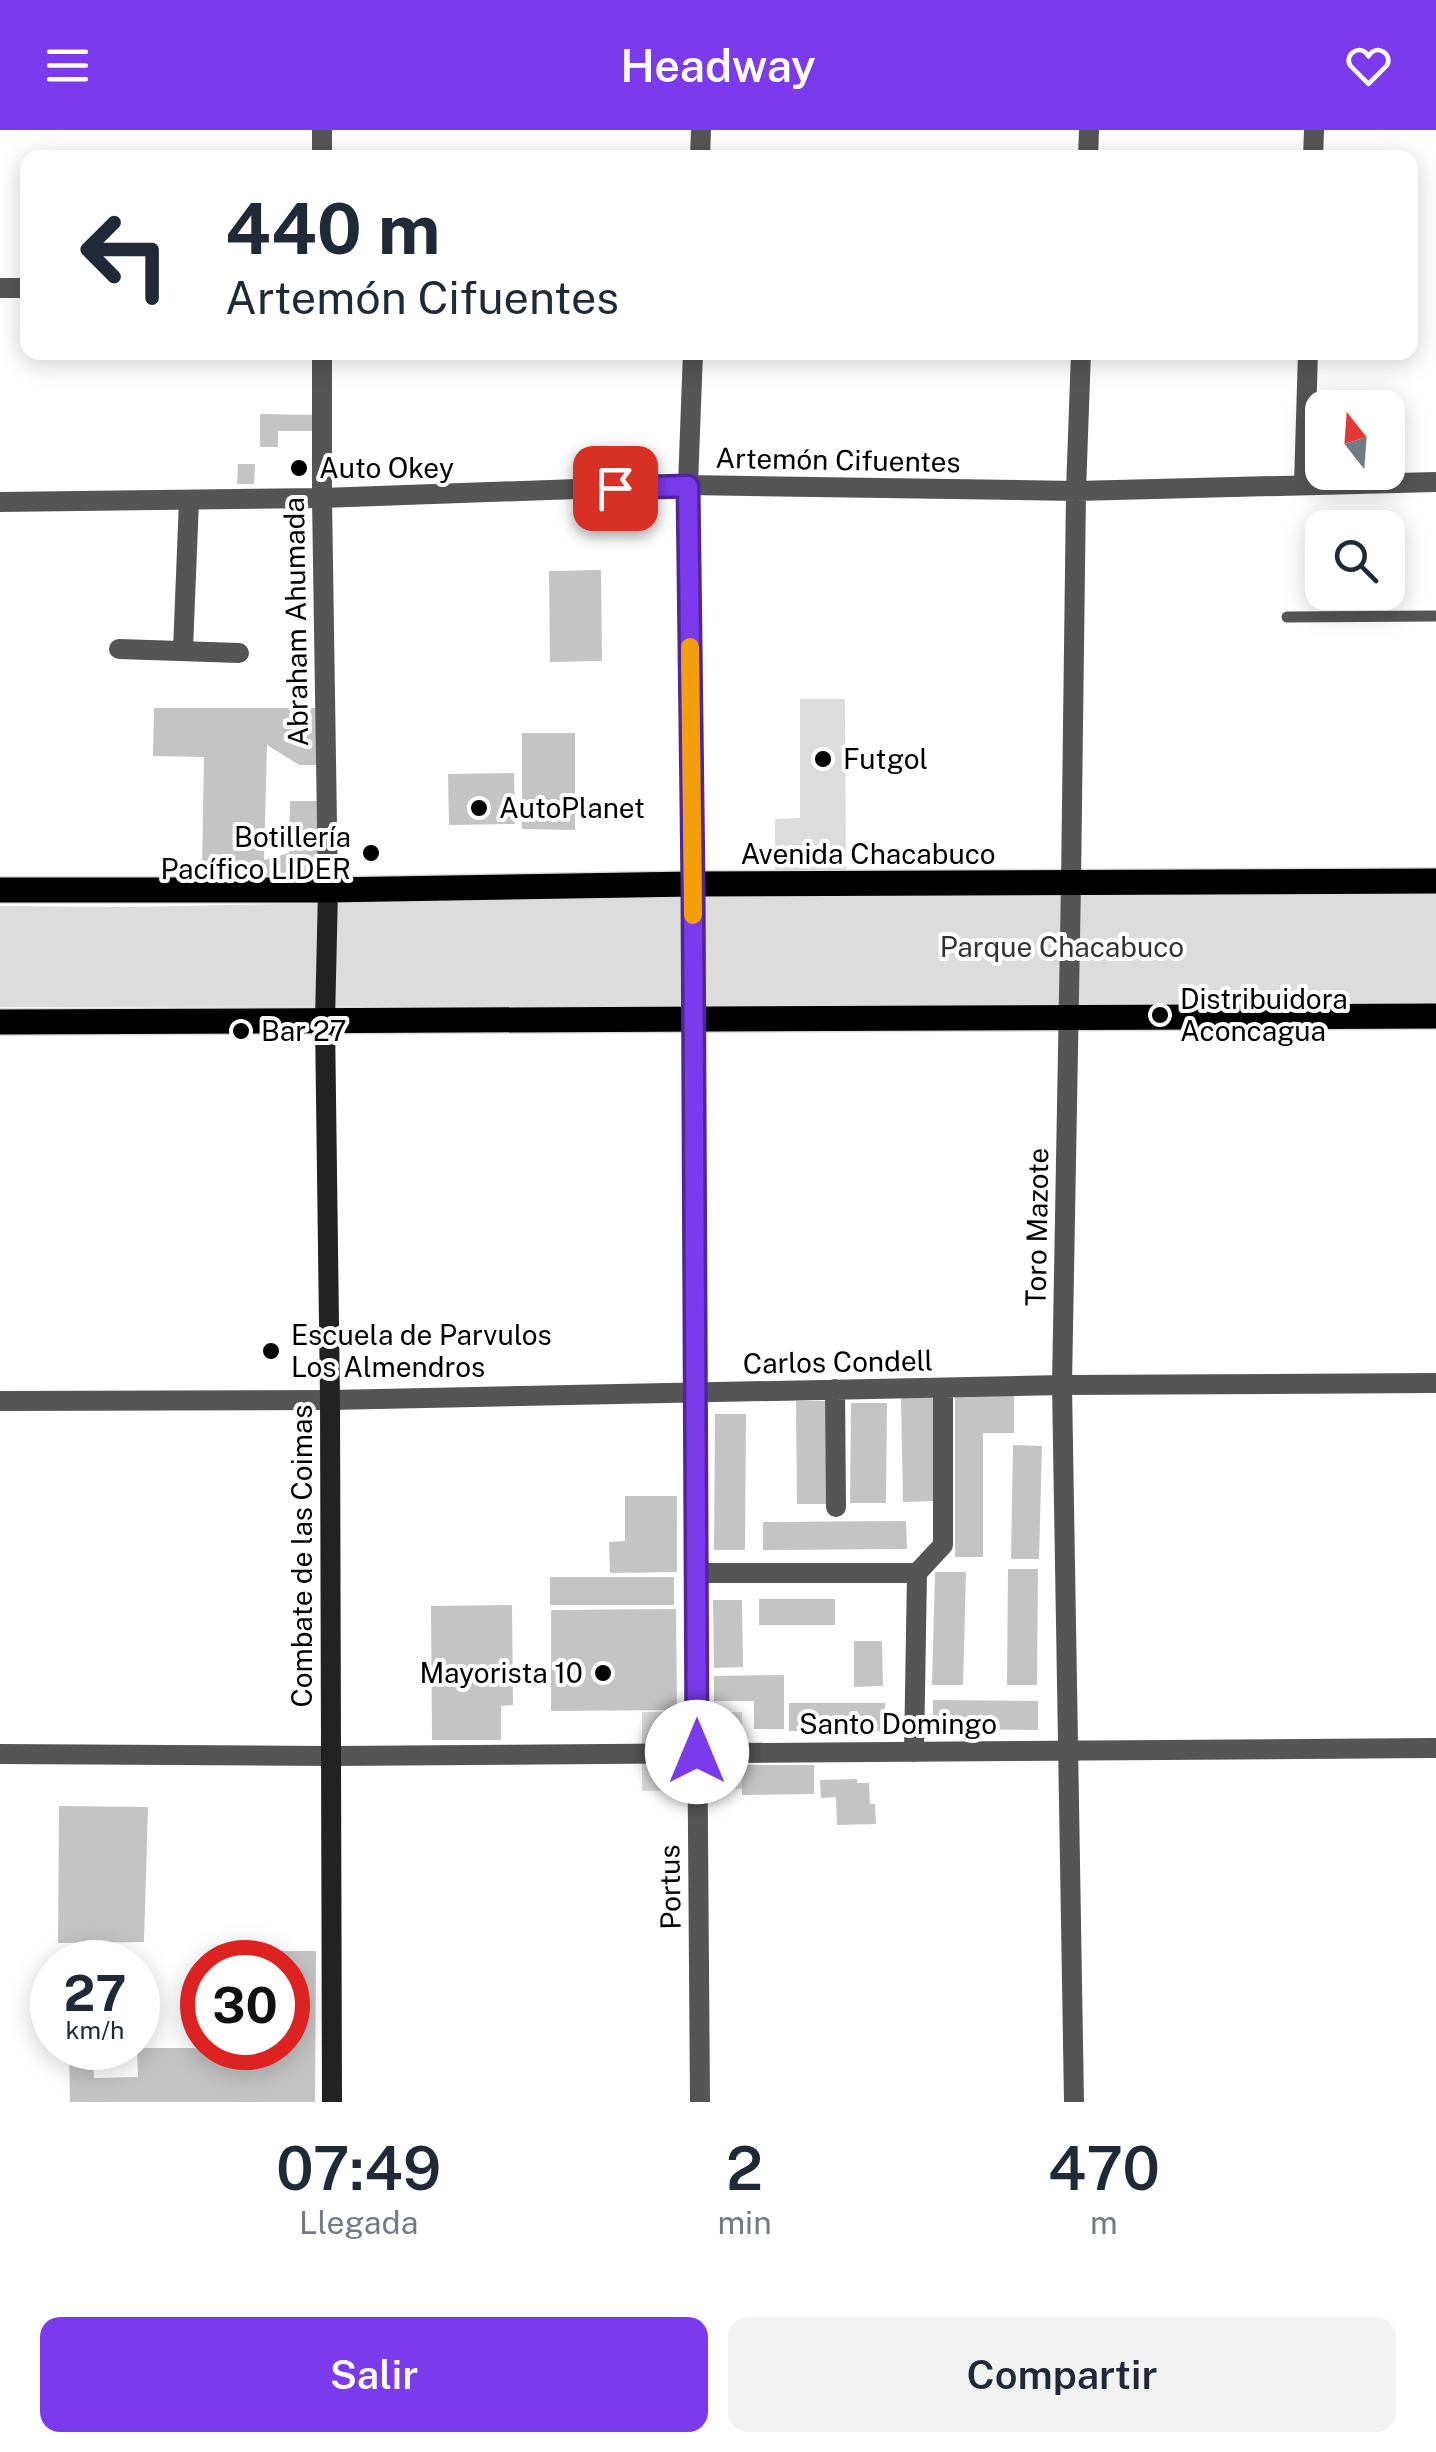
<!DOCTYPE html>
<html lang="es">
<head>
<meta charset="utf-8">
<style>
	:root { --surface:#fff; --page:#f2f2f3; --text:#1f2937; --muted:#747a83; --accent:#7c3aed }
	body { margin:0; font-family:"Public Sans",sans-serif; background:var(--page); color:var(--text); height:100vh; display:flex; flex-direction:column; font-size:38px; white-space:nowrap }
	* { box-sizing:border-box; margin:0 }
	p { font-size:32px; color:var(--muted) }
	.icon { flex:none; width:55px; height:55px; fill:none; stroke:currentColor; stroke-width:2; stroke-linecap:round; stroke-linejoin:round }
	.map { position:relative; height:1972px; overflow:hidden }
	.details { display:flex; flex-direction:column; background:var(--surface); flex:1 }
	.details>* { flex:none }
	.banner { position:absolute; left:20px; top:20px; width:1398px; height:210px; border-radius:20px; box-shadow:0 5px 25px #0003; background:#fff; color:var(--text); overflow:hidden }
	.needle { width:65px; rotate:343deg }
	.controls { position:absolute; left:1305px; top:260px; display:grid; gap:20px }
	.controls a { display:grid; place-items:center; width:100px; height:100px; border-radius:20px; background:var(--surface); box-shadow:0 5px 25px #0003; font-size:50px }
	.speed { position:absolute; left:30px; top:1810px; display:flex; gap:20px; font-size:50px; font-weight:700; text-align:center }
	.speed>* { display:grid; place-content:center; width:130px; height:130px; border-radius:50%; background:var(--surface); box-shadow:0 5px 25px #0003; line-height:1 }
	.speed small { font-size:25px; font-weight:400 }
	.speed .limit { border:15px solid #d22; background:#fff; color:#111 }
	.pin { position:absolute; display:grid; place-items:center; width:85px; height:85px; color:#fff; margin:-42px; border-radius:20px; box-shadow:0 5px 15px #0006 }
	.me { position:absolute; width:110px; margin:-55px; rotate:0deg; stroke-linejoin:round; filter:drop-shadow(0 0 8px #0008) }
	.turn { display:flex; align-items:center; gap:35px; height:210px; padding:0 40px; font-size:45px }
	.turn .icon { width:130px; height:130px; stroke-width:2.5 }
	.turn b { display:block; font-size:70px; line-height:85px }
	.eta { display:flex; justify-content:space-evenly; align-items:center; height:170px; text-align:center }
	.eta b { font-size:60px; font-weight:600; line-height:70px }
	.primary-button { display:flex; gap:20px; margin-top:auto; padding:20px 40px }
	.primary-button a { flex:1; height:115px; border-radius:20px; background:var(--accent); color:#fff; font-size:40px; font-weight:600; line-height:115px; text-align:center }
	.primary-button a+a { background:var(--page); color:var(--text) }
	header { display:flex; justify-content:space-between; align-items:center; height:130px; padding:0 40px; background:var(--accent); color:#fff; font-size:45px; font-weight:600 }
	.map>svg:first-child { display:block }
	.green { fill:#dcdcdc }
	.building { fill:#c4c4c4 }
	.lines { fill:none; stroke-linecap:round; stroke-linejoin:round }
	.primary-casing { stroke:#dbdbdb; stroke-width:28 }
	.service { stroke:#555; stroke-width:11 }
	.minor { stroke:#555; stroke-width:20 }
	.tertiary { stroke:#555; stroke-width:20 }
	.secondary { stroke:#222; stroke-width:20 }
	.primary { stroke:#000; stroke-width:25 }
	.route-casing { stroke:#51269a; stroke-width:25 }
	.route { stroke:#7c3aed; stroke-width:18 }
	.slow { stroke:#f59e0b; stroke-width:18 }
	.poi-dot { fill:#000; stroke:#fff; stroke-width:4 }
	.labels { text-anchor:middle; stroke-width:8; stroke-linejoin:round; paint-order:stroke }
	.street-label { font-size:28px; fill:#000; stroke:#fff }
	.poi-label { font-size:28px; fill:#000; stroke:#fff; text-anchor:start }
	.park-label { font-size:28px; fill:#333; stroke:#fff }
</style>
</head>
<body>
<header><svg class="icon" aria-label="menu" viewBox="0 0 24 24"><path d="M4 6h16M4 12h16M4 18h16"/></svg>Headway<svg class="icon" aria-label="heart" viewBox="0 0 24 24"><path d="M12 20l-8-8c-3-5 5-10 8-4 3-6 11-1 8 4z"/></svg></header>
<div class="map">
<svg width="1436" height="1972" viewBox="0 0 1436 1972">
	<rect width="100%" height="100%" fill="#fff"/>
	<path class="green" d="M800,569H845L846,747H775V689L800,688Z
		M1060,759L1436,765V876L0,877V776L127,777Z
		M642,1582H742V1659L642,1661Z"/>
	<path class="building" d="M260,284L318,285L317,301H278V317H260Z
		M238,334H255L254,354H237Z
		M601,440L602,531L550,532L549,441Z
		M154,578H318V635H299L267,615L264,730L289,723L290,671H321L320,753H263L264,738L202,737L204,627L153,626Z
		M522,603H575V700L522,699Z
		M514,643L515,694L449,695L448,644Z
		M955,1266H1014V1303H983V1427H955Z
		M901,1268H934L936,1371L903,1372Z
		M796,1271H827L828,1374H797Z
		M851,1273H887L886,1373H850Z
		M715,1284H746L745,1420H714Z
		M1013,1315L1042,1316L1039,1429H1011Z
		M625,1366H677V1442L610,1443L609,1412L625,1411Z
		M906,1391L907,1419L763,1420V1392Z
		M1008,1439H1038L1037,1555H1007Z
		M935,1442H966L963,1555H932Z
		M550,1447H674V1475H550Z
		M759,1469H835V1495H759Z
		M713,1470H742L743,1537L714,1538Z
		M512,1475L513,1575L501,1576V1610H432L431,1476Z
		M676,1479L677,1580L551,1581V1480Z
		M854,1511H882L883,1556L854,1557Z
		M784,1545V1599H754V1571H714V1546Z
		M933,1570L1038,1571V1600L933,1599Z
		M789,1573H885V1601H789Z
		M742,1635H814V1664L742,1665Z
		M857,1649V1653H869L870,1674H875L876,1694L837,1695L836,1667L821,1668L820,1650Z
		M59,1676L148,1677L144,1812L58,1813Z
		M233,1821H316L315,1972H70L69,1918H93L94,1948L138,1947L137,1918H288V1832H232Z"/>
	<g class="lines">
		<defs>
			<path id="primary" d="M0,760H328L693,754L1436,751
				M0,892L1436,886"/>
		</defs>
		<use href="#primary" class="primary-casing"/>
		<path class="service" d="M1287,487L1436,486"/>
		<path class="minor" d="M700,28L701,0
			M1088,28L1089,0
			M1313,28L1314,0
			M0,158H28
			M693,222L688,355L700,1972
			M1304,355L1308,222
			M0,372L322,368L688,355L1076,361L1436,352
			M119,519L239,523
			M183,520L189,370
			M835,1259L836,1377
			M0,1271L330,1270L1062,1255L1436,1253
			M696,1443H917L914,1622
			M917,1443L943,1415V1259
			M1074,1972L1062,1255L1071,753L1076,361L1081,222"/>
		<path class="tertiary" d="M322,28V0
			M322,222V368L328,760
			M0,1624L330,1626L1436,1618"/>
		<path class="secondary" d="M328,760L325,891L330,1270L332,1972"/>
		<use href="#primary" class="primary"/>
	</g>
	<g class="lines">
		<defs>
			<path id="route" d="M615,358L688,356L693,754L697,1622"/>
		</defs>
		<use href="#route" class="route-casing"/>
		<use href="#route" class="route"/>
		<path class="slow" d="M690,517L693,785"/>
	</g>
	<g class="poi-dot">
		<circle cx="299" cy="338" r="10"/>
		<circle cx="823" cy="629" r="10"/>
		<circle cx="479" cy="678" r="10"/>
		<circle cx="371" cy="723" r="10"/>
		<circle cx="1160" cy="885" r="10"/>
		<circle cx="241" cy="901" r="10"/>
		<circle cx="271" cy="1221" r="10"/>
		<circle cx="603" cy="1543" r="10"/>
	</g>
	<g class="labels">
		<g class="street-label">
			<text transform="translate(838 330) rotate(1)" y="10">Artemón Cifuentes</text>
			<text transform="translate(296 492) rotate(-91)" y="10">Abraham Ahumada</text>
			<text x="868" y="734">Avenida Chacabuco</text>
			<text transform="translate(1037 1097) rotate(-89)" y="10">Toro Mazote</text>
			<text transform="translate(838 1232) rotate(-1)" y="10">Carlos Condell</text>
			<text transform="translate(302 1426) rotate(-90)" y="10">Combate de las Coimas</text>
			<text x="898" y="1604">Santo Domingo</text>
			<text transform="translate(670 1757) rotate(-91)" y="10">Portus</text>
		</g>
		<g class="poi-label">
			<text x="319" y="348">Auto Okey</text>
			<text x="843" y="639">Futgol</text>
			<text x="499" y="688">AutoPlanet</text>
			<text x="351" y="717" text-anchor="end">Botillería<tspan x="351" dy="32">Pacífico LIDER</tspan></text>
			<text x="1180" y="879">Distribuidora<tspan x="1180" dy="32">Aconcagua</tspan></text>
			<text x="261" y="911">Bar 27</text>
			<text x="291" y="1215">Escuela de Parvulos<tspan x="291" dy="32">Los Almendros</tspan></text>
			<text x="583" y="1553" text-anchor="end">Mayorista 10</text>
		</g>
		<g class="park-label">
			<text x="1062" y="827">Parque Chacabuco</text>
		</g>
	</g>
</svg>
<div class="controls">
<a><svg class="needle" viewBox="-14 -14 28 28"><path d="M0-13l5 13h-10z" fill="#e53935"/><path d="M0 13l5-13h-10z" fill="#747a83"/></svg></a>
<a><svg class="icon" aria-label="search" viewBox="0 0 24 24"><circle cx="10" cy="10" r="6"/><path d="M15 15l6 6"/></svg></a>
</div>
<div class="speed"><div>27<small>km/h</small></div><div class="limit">30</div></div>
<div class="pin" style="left:615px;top:358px;background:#d93025"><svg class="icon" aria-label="arrive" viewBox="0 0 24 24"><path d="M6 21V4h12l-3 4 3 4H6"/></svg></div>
<svg class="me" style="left:697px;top:1622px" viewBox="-20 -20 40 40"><circle r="19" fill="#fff"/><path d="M0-13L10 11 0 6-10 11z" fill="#7c3aed"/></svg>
<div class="banner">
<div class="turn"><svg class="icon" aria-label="left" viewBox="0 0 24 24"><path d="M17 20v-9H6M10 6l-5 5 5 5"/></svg><div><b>440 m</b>Artemón Cifuentes</div></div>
</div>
</div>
<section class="details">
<div class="eta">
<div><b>07:49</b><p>Llegada</p></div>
<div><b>2</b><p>min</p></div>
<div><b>470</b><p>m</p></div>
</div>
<div class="primary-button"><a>Salir</a><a>Compartir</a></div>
</section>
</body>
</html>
